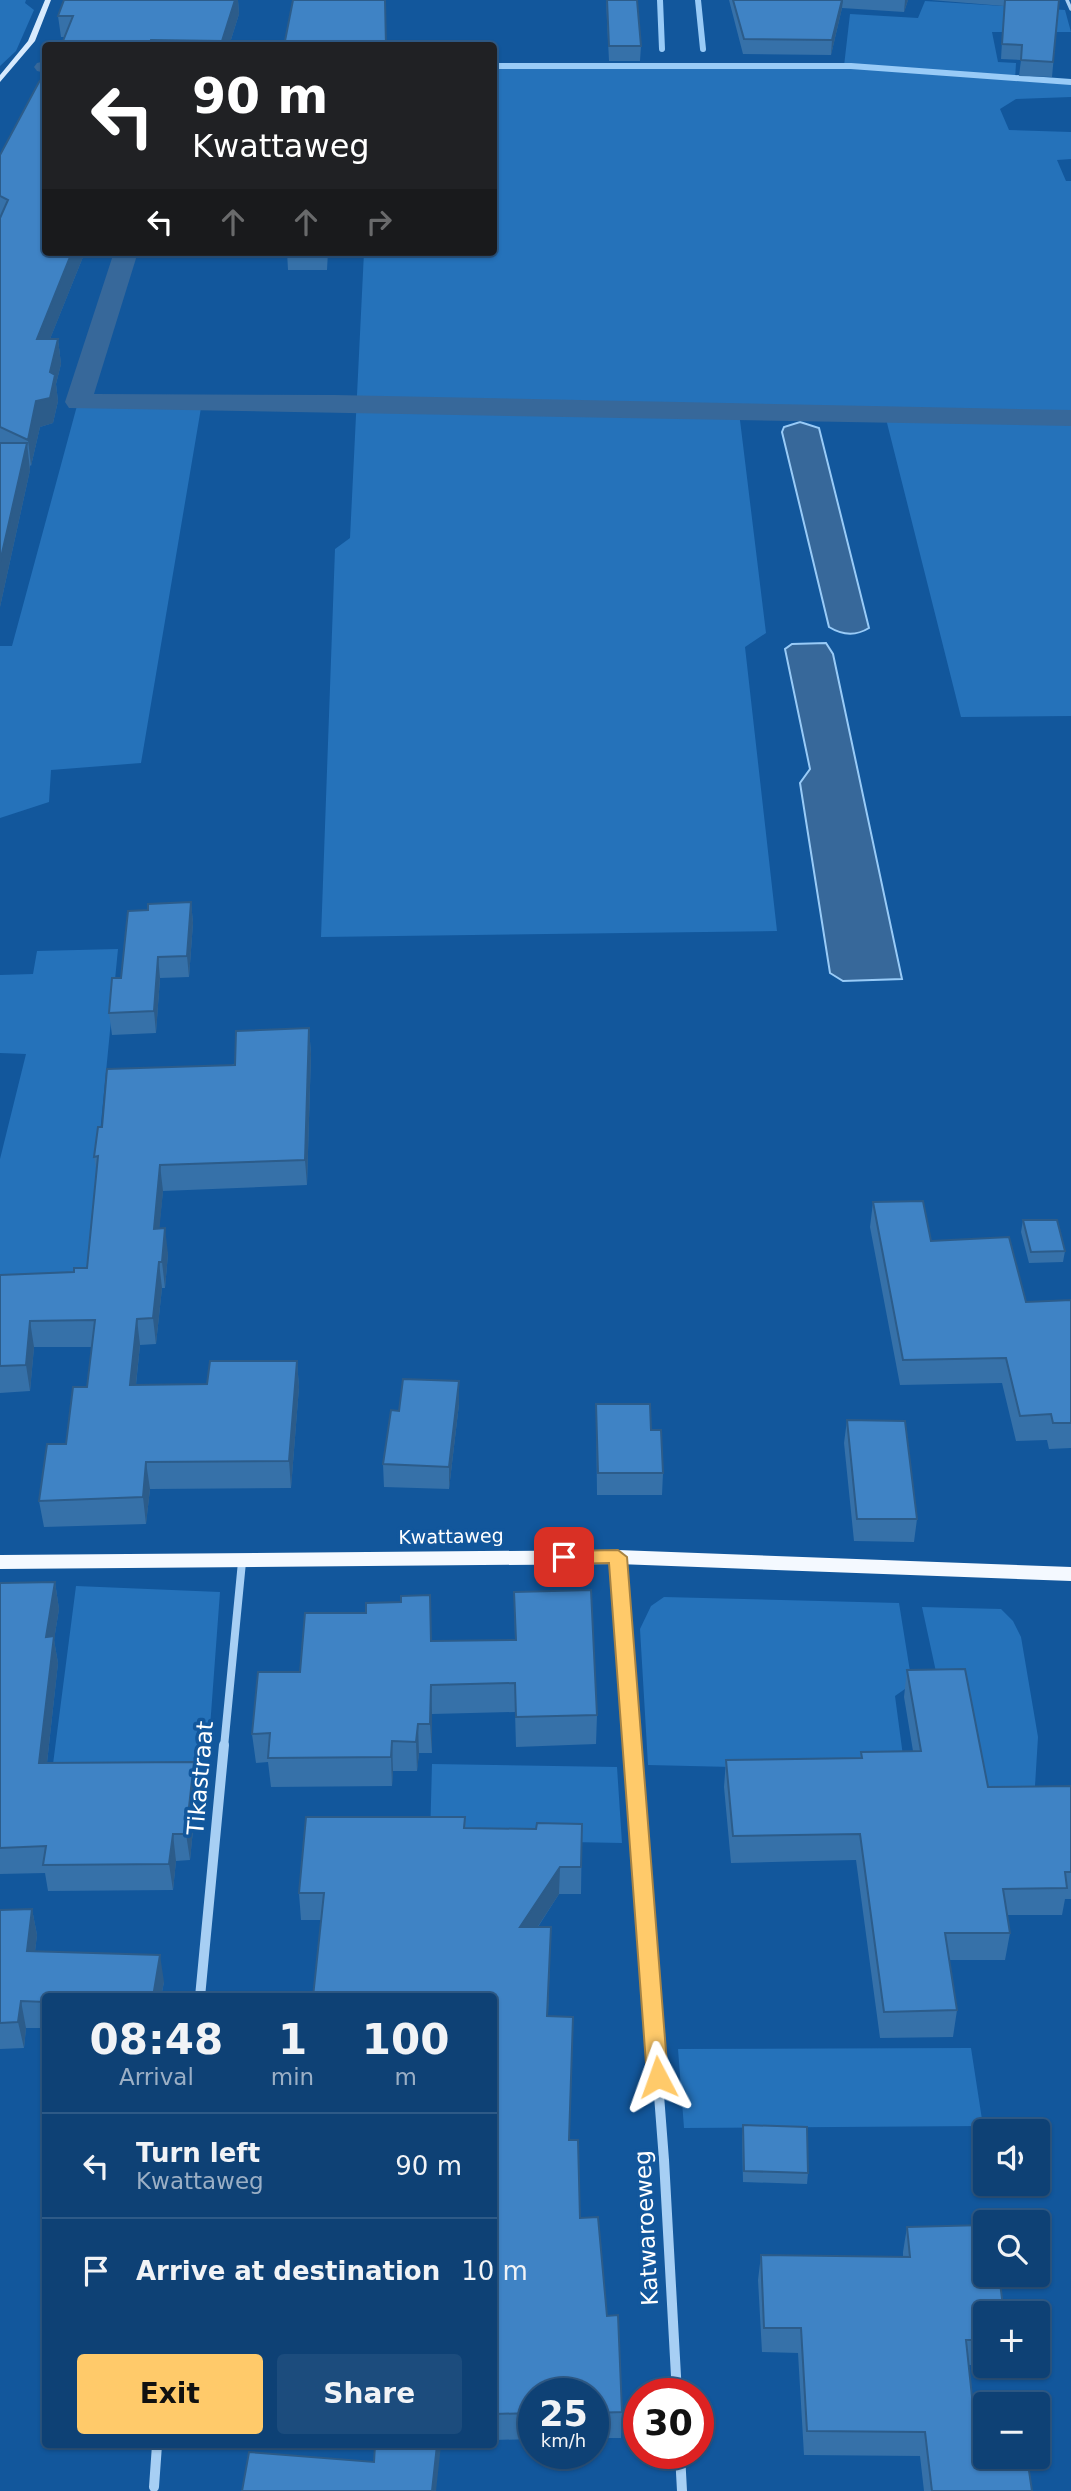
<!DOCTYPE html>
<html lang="en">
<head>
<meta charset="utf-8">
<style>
	:root { --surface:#0e4175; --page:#1c4c7d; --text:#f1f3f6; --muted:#9bafc5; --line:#2e5a87; --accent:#ffca6a }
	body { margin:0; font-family:"DejaVu Sans",sans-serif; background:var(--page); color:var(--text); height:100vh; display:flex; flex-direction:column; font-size:26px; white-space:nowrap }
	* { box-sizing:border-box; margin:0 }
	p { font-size:23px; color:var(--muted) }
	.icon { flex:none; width:38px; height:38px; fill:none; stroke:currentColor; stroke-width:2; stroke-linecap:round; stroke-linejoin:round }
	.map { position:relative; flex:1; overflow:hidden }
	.sheet { position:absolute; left:42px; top:1993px; width:455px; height:455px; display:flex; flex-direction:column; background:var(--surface); border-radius:7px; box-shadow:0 2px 5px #0004,0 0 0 2px var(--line) }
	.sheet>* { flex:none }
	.guide { position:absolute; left:42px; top:42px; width:455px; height:214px; border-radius:7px; box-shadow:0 2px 5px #0004,0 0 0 2px var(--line); background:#202124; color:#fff; overflow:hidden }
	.buttons { position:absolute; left:973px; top:2119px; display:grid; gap:14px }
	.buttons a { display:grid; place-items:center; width:77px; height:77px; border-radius:7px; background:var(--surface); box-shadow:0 2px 5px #0004,0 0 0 2px var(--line); font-size:35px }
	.speed { position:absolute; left:518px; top:2378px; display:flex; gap:14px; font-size:35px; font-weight:700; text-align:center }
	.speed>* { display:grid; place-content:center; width:91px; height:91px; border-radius:50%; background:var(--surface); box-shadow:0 2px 5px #0004,0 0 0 2px var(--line); line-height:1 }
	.speed small { font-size:18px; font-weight:400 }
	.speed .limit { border:10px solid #d22; background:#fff; color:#111 }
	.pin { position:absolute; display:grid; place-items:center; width:60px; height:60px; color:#fff; margin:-30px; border-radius:14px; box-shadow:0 4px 10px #0006 }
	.me { position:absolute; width:77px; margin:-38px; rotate:356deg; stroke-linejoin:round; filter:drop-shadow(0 0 5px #0008) }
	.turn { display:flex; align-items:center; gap:24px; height:147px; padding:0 35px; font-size:32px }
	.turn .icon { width:91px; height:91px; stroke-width:2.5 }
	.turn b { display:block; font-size:49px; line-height:60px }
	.lanes { display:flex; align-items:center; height:66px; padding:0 35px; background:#0003; justify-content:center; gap:35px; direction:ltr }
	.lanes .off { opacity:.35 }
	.eta { display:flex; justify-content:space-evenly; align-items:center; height:119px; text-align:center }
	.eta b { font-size:42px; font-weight:800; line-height:49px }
	.button { display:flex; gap:14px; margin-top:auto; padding:14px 35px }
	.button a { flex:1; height:80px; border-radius:7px; background:var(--accent); color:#111; font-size:28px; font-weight:800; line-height:80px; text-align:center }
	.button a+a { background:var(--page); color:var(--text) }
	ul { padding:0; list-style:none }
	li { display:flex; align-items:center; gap:21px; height:105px; padding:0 35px; border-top:2px solid var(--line) }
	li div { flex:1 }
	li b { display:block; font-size:26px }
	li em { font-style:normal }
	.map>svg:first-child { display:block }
	.green { fill:#2572ba }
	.water { fill:#37689a; stroke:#99cbf7; stroke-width:2 }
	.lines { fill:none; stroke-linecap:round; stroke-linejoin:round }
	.stream { stroke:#99cbf7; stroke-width:6 }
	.canal { fill:#37689a; fill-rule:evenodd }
	.street-far2 { stroke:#a7cff4; stroke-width:3.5 }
	.street-far1 { stroke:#a7cff4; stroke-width:8 }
	.street { stroke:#a7cff4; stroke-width:10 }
	.secondary { fill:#d7eafd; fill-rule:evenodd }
	.primary { fill:#f4f9ff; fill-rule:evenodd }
	.wall { fill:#3671a9 }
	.shaded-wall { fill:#2c5c8a }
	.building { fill:#3f83c5; stroke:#2c5c8a; stroke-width:2 }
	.route { fill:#ffca6a; stroke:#a68345; stroke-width:2 }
	.labels { text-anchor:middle; stroke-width:7; stroke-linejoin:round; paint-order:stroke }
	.street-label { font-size:19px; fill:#fff; stroke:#12579c }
	.near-street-label { font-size:23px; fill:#fff; stroke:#12579c }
</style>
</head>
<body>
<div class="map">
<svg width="1071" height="2491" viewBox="0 0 1071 2491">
	<rect width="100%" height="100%" fill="#12579c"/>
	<path class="green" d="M0,0H26L25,3L34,10L16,51L0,66Z
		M925,1L1065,10L1071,32H992L998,62L1016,63L1015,80L1071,82V97L1016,99L1000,109L1009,130L1071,132V159L1057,160L1066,181H1071V716L961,717L885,415L739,412L766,633L745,647L777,931L321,937L335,549L350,538L364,252H494V66L748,63L844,66L850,14L918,18Z
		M78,402H202L141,763L51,770L49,802L0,818V646H12Z
		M118,949L85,1287L0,1290V1159L26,1054L0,1053V975L33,974L37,951Z
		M76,1586L220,1592L205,1795H49Z
		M664,1597L899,1603L912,1684L895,1696L905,1771L648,1765L640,1629L651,1606Z
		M922,1607L1001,1609L1013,1621L1021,1637L1038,1737L1035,1786H986L938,1681Z
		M432,1764L617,1767L622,1843L430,1839Z
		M971,2048L983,2126L684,2128L678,2049Z"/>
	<path class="water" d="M800,422L819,428L869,628C856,636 842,635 829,627L782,432L784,427Z
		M826,643L833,654L902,979L843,981L830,973L800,783L810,769L785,649L792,644Z"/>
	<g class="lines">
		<path class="stream" d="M660,0L662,49
			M698,0L703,49
			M494,66H851L1071,82"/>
		<path class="canal" d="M46,61V73L37,71L34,67L37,63Z
			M114,252H138L94,394L335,395L1071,410V426L69,408L65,402Z"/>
		<path class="street-far2" d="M1067,0L1071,9"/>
		<path class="street-far1" d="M618,1557L632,1747
			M224,1747L242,1562"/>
		<path class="street" d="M632,1745L664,2160L677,2394
			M200,1997L224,1745
			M680,2454L682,2491
			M154,2487L157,2445"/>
		<path class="secondary" d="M45,0H51L35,41L0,82V75L28,41Z"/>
		<path class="primary" d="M618,1550L1071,1567V1581L618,1564L0,1569V1555Z"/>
	</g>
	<path class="wall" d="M64,0H238L239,14L229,46H61L65,37H61L58,16Z
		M606,0H637L641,46L640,61H609Z
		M729,0H908L904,12L842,8L831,55L743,54Z
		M931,0H1059L1052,77L1019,76L1021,60L1001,59L1004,6Z
		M0,155L46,252H85L50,339H58L61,364L56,384L58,401L53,423L40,427L31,466L30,465V470L0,607Z
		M287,252H328L327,270H288Z
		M191,902L193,923L189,977L160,978L156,1033L112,1035L109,1013L148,910Z
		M309,1028L311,1054L307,1185L163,1191L159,1228L168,1254L165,1288H162L156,1344L140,1345L136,1385L207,1384L297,1361L299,1387L291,1488L150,1489L146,1524L44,1527L39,1501L66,1444L87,1387L92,1347H34L30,1391L0,1393V1275L74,1272L87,1268L97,1174L94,1157L102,1127Z
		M873,1202L1026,1302L1071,1300V1448L1049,1449L1047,1440L1016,1441L1002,1383L900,1385L870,1227Z
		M1023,1220L1065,1251L1063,1262L1029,1263L1021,1232Z
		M459,1381V1404L449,1489L384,1487L383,1464L399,1411Z
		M596,1404L651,1430L663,1473L662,1495H597Z
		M847,1420L917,1519L914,1542L854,1541L844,1443Z
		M55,1582L59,1609L54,1640L58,1663L47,1763L197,1789L190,1860L176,1861L173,1890L48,1891L45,1873L0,1874V1583Z
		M514,1592L597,1715L596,1744L516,1747L515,1712L432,1714V1753H419L417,1771H393L392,1786L271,1787L268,1762L256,1763L252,1734L300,1672L366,1613L432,1641L515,1640Z
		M907,1670L988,1787L1071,1786V1899H1065L1062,1915H1007L1010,1933L1005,1960H949L957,2010L953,2037L880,2038L856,1860L731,1863L724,1787L726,1760L860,1758L861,1752L913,1751L904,1697Z
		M465,1817L466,1828L536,1829L582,1824L581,1894H559L538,1927H551L548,2016L569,2140L580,2218L607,2316L622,2412L621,2438H593V2394H534V2439L494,2440V1997L321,1920H301L299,1893Z
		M32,1909L37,1935L35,1951L164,1982L161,1997H46V2028H26L24,2048L0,2049V1910Z
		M743,2125L808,2173L807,2184L743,2182L742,2136Z
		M907,2227L985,2314V2365H969L977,2444L1032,2491H924L920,2456L804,2455L798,2353L762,2352L758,2280L761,2255L903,2257V2252Z"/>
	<path class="shaded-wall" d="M231,0H238L239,14L229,46H222V41Z
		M842,0H843L842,8L831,55L832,40Z
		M905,0H908L904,12Z
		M72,252H85L40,364L37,339Z
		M58,339L61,364L56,384L58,401L53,423L40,427L31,466L28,440L36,401L50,372Z
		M27,443L30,470L0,607V562Z
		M191,902L193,923L189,977L187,956Z
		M158,957L160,978L156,1033L154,1011Z
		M309,1028L311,1054L307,1185L305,1160Z
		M160,1165L163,1191L157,1255L154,1229Z
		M165,1228L168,1254L165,1288L162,1262Z
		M159,1262L162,1288L156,1344L153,1318Z
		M137,1319L140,1345L133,1412L130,1385Z
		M30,1321L34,1347L30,1391L26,1365Z
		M297,1361L299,1387L291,1488L289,1461Z
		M459,1381V1404L449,1489V1467Z
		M146,1462L150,1489L146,1524L143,1497Z
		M55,1582L59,1609L54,1640L58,1663L44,1790L39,1763L46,1637Z
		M431,1685L432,1714V1753L430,1724Z
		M418,1724L419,1753L417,1771L416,1742Z
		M392,1741L393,1771L392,1786L391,1757Z
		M194,1762L197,1789L190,1860L186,1834Z
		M173,1834L176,1861L173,1890L169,1864Z
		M560,1867L559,1894L520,1954V1927Z
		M32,1909L37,1935L32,1977L27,1951Z
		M551,1927L550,1954L547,2043V2016Z
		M160,1955L164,1982L161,1997H153Z
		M21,2001L26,2028L24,2048L18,2022Z
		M437,2445H441L436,2491H432Z"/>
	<path class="building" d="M64,0H235L222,41L151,40L150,46H61L73,16H58Z
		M293,0H385L386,46H284Z
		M607,0H637L641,46H609Z
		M733,0H842L832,40L744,39Z
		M1005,0H1059L1053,62L1021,60L1022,45L1002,44Z
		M43,77H46V252H72L37,339H58L50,372L55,375L50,398L36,401L28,440L0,427V218L8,200L0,196V155L39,82Z
		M287,252H326V254L287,255Z
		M0,443H27L0,562Z
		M191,902L187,956L158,957L154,1011L109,1013L112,978H121L128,911L148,910V904Z
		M309,1028L305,1160L160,1165L154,1229L165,1228L162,1262H159L153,1318L137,1319L130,1385L207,1384L210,1361H297L289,1461L146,1462L143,1497L39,1501L47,1444H66L73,1387H87L95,1320L30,1321L26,1365L0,1366V1275L74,1272V1268H87L98,1156L94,1157L98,1127H102L107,1069L235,1065L236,1031Z
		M923,1201L931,1241L1009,1237L1026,1302L1071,1300V1423H1053L1051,1414L1020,1416L1006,1358L903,1360L873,1202Z
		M1023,1220H1057L1065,1251L1031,1252Z
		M403,1379L459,1381L449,1467L383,1464L391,1410L399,1411Z
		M596,1404H650L651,1430H661L663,1473H598Z
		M847,1420L905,1421L917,1519H857Z
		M55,1582L46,1637L54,1636L39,1763L194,1762L186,1834H173L169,1864L43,1865L46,1846L0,1848V1583Z
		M591,1590L597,1715L516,1717L515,1683L431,1685L430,1724H418L416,1742L392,1741L391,1757L268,1758L270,1733L252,1734L258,1672H300L305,1613H366V1603L401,1602V1596L430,1595L431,1641L516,1640L514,1592Z
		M965,1669L988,1787L1071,1786V1872H1065L1067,1888L1003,1889L1010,1933H945L957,2010L884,2012L860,1834L733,1836L726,1760L862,1758L861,1752L921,1751L907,1670Z
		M306,1817H465L464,1828L536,1829L537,1823L582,1824L581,1867H560L520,1927H551L547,2016L573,2017L569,2140H578L580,2218L598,2217L607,2316L618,2315L622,2412L593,2413V2394H534V2413L494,2414V1997H313L324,1893H299Z
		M32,1909L27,1951L160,1955L153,1997H46V2002L21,2001L18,2022L0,2023V1910Z
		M743,2125L807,2127L808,2173L744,2171Z
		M985,2225V2275H999L1004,2314H985V2340H966L977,2444H985V2457H1027L1032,2491H932L925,2432L807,2431L801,2328H764L761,2255L910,2257L907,2227Z
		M375,2445H437L432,2491H242L249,2452L374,2462Z"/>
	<path class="route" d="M618,1550L627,1557L668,2077L665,2084L658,2087L650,2084L647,2077L609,1563L564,1564L555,1557L564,1551Z"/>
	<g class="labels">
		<g class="street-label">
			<text transform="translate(451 1536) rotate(-1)" y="7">Kwattaweg</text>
		</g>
		<g class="near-street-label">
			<text transform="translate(200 1778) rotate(-85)" y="8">Tikastraat</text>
			<text transform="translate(646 2228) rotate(-93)" y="8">Katwaroeweg</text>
		</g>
	</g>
</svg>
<div class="buttons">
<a><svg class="icon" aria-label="sound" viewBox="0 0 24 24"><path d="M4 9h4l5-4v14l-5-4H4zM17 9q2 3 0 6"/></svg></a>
<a><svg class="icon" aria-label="search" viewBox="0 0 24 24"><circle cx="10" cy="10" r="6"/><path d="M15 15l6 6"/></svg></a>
<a>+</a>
<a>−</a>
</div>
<div class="speed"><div>25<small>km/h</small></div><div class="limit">30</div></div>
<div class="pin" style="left:564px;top:1557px;background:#d93025"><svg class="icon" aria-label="arrive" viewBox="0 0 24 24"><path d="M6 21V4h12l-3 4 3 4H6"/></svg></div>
<svg class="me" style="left:658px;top:2077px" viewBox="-20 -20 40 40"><path d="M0-17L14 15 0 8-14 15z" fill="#ffca6a" stroke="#fff" stroke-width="4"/></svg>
<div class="guide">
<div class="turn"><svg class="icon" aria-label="left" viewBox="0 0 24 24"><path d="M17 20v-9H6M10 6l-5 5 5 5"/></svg><div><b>90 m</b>Kwattaweg</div></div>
<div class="lanes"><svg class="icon" aria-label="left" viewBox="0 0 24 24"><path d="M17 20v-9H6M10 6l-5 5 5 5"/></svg><svg class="icon off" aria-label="ahead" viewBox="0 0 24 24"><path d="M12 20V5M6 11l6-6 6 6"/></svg><svg class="icon off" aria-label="ahead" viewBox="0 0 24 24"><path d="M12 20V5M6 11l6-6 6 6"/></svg><svg class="icon off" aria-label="right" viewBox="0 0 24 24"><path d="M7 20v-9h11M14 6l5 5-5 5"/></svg></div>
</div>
<section class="sheet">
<div class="eta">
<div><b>08:48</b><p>Arrival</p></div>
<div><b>1</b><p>min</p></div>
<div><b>100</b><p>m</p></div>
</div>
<ul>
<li><svg class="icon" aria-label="left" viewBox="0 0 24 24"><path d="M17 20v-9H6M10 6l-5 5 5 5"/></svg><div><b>Turn left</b><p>Kwattaweg</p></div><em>90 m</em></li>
<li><svg class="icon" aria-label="arrive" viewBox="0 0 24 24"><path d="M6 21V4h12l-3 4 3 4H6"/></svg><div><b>Arrive at destination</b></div><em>10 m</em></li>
</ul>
<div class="button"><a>Exit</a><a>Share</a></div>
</section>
</div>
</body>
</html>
